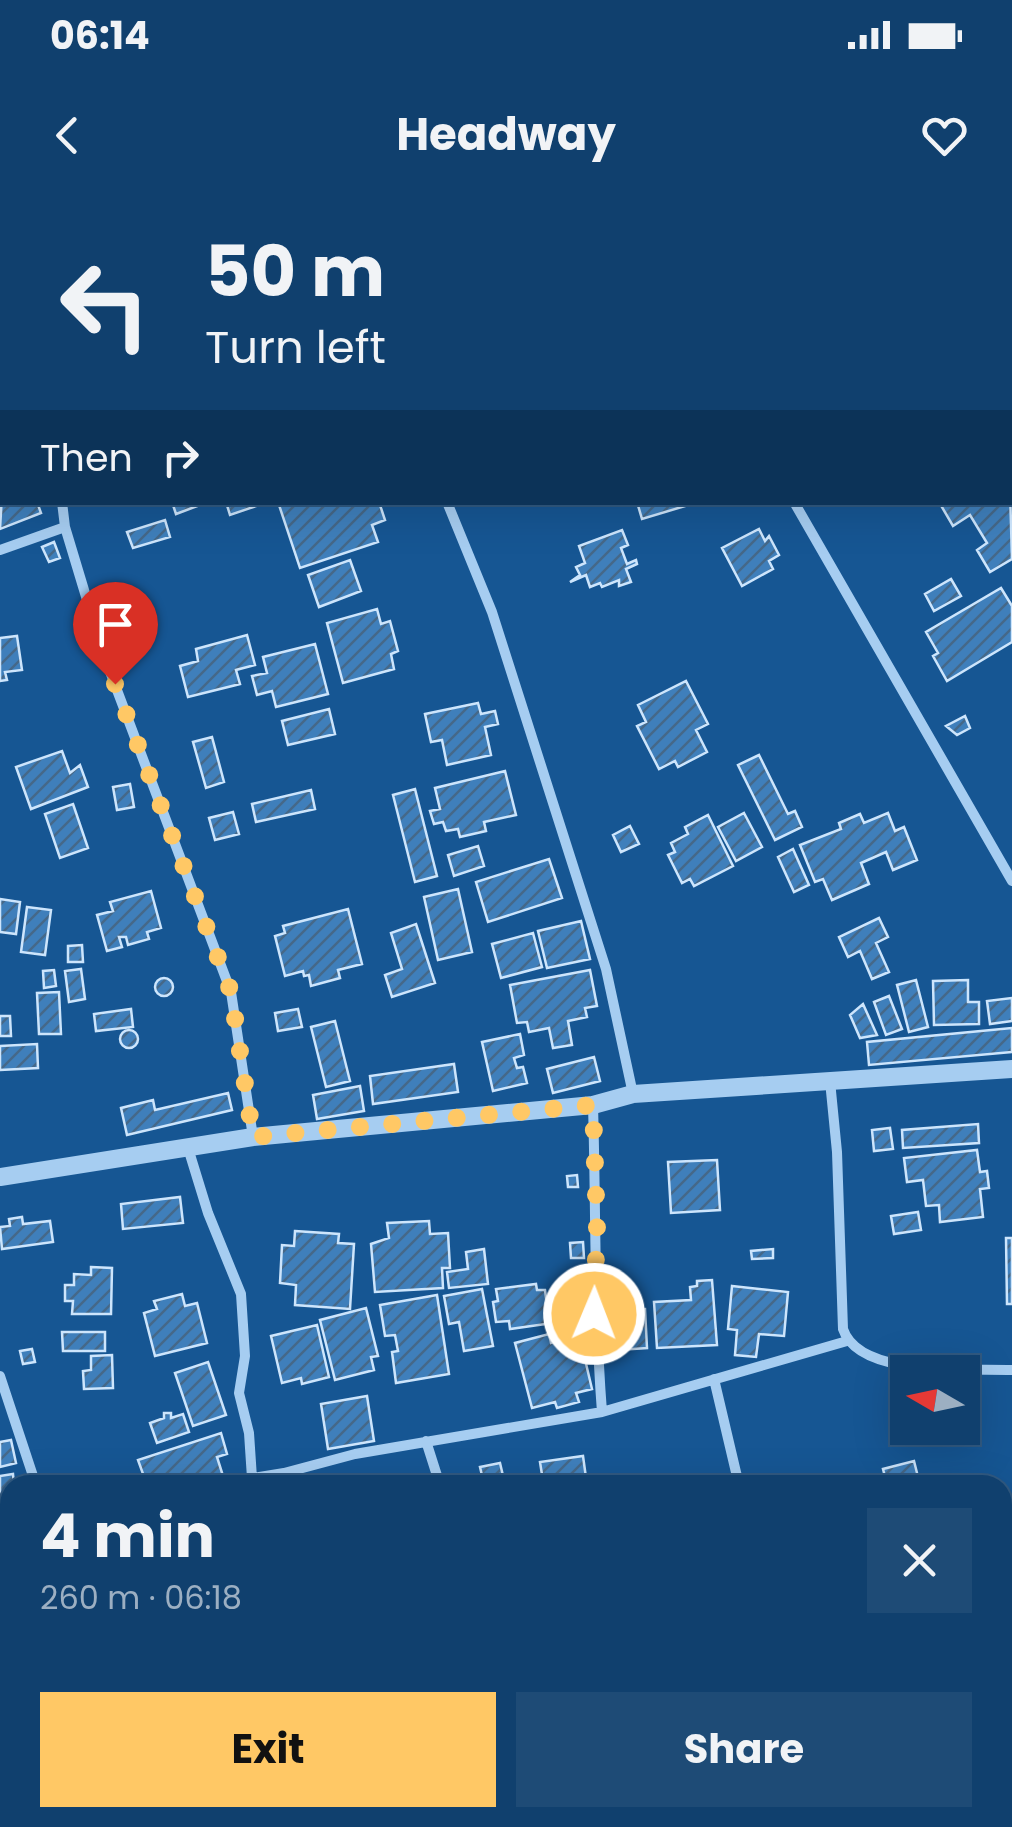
<!DOCTYPE html>
<html lang="en">
<head>
<meta charset="utf-8">
<style>
	:root { --surface:#10406e; --page:#1e4b76; --text:#f1f3f6; --muted:#9cafc2; --line:#305981; --accent:#ffc865 }
	body { margin:0; font-family:Poppins,sans-serif; background:var(--page); color:var(--text); height:100vh; display:flex; flex-direction:column; font-size:38px; white-space:nowrap }
	* { box-sizing:border-box; margin:0 }
	p { font-size:32px; color:var(--muted) }
	.icon { flex:none; width:55px; height:55px; fill:none; stroke:currentColor; stroke-width:2; stroke-linecap:round; stroke-linejoin:round }
	.map { position:relative; flex:1; overflow:hidden }
	.sheet { position:absolute; left:0px; top:1275px; width:1012px; height:352px; display:flex; flex-direction:column; background:var(--surface); border-radius:30px 30px 0 0; box-shadow:0 10px 40px #0002,0 0 0 2px var(--line) }
	.sheet>* { flex:none }
	.banner { position:absolute; left:0px; top:0px; width:1012px; height:305px; box-shadow:0 10px 40px #0002,0 0 0 2px var(--line); background:#10406e; color:var(--text); overflow:hidden }
	.needle { width:65px; rotate:279deg }
	.buttons { position:absolute; left:890px; top:1155px; display:grid; gap:20px }
	.buttons a { display:grid; place-items:center; width:90px; height:90px; border-radius:0px; background:var(--surface); box-shadow:0 10px 40px #0002,0 0 0 2px var(--line); font-size:50px }
	.pin { position:absolute; display:grid; place-items:center; width:85px; height:85px; color:#fff; margin:-102px -42px; border-radius:50% 50% 50% 0; rotate:-45deg; box-shadow:0 0 10px #0007 }
	.pin .icon { rotate:45deg }
	.me { position:absolute; width:110px; margin:-55px; rotate:1deg; stroke-linejoin:round; filter:drop-shadow(0 0 8px #0008) }
	.turn { display:flex; align-items:center; gap:35px; height:210px; padding:0 40px; font-size:45px }
	.turn .icon { width:130px; height:130px; stroke-width:2.5 }
	.turn b { display:block; font-size:70px; line-height:85px }
	.then { display:flex; align-items:center; height:95px; padding:0 40px; background:#0003; gap:20px; font-size:38px }
	.round { display:grid; place-items:center; flex:none; width:105px; height:105px; border-radius:0px; background:var(--page) }
	.head { display:flex; align-items:center; justify-content:space-between; height:170px; padding:0 40px }
	h1 { font-size:60px; font-weight:700; line-height:75px }
	.action { display:flex; gap:20px; margin-top:auto; padding:20px 40px }
	.action a { flex:1; height:115px; border-radius:0px; background:var(--accent); color:#111; font-size:40px; font-weight:700; line-height:115px; text-align:center }
	.action a+a { background:var(--page); color:var(--text) }
	.status { display:flex; justify-content:space-between; align-items:center; height:70px; padding:0 50px; background:var(--surface); direction:ltr }
	.status svg { height:28px; fill:currentColor }
	header { display:flex; justify-content:space-between; align-items:center; height:130px; padding:0 40px; background:var(--surface); font-size:45px; font-weight:700 }
	.map>svg:first-child { display:block }
	.building { fill:url(#building-hatch); stroke:#cde5fc; stroke-width:2.5 }
	.lines { fill:none; stroke-linecap:round; stroke-linejoin:round }
	.minor { stroke:#a6cdf1; stroke-width:10 }
	.tertiary { stroke:#a6cdf1; stroke-width:18 }
	.route { stroke:#ffc865; stroke-width:18; stroke-dasharray:0 32.4 }
</style>
</head>
<body>
<div class="status"><b>06:14</b><svg viewBox="0 0 49 12"><path d="M0 12V9h3v3zM5 12V6h3v6zM10 12V3h3v9zM15 12V0h3v12zM26 1h20v11H26zM47 4h2v5h-2z"/></svg></div>
<header><svg class="icon" aria-label="back" viewBox="0 0 24 24"><path d="M15 5l-7 7 7 7"/></svg>Headway<svg class="icon" aria-label="heart" viewBox="0 0 24 24"><path d="M12 20l-8-8c-3-5 5-10 8-4 3-6 11-1 8 4z"/></svg></header>
<div class="map">
<svg width="1012" height="1627" viewBox="0 0 1012 1627">
	<defs>
		<pattern id="building-hatch" width="6" height="6" patternUnits="userSpaceOnUse" patternTransform="scale(2.5)"><rect width="6" height="6" fill="#3f7fbb"/><path d="M-1 1l2-2M0 6l6-6M5 7l2-2" fill="none" stroke="#456889"/></pattern>
	</defs>
	<rect width="100%" height="100%" fill="#165693"/>
	<path class="building" d="M1010,290L1012,359L990,372L977,350L987,343L970,315L953,326L939,302H1010Z
		M2,295V302H37L41,313L0,329Z
		M172,302H208L176,314Z
		M226,302H262V304L230,315Z
		M278,302H379L385,320L372,325L378,342L300,368Z
		M637,302H695V303L642,319Z
		M165,320L170,337L133,348L127,332Z
		M759,329L765,341L769,336L779,355L769,361L773,369L742,386L722,348Z
		M622,330L628,345L621,348L627,364L636,360L637,364L626,369L631,382L619,386V380L602,387L600,383L590,387L586,375L570,382L580,375L576,367L585,363L579,346Z
		M54,342L60,358L49,362L42,347Z
		M350,360L361,391L319,407L308,375Z
		M951,379L961,396L934,411L925,394Z
		M1001,388L1012,406V442L947,481L933,456L938,453L926,432Z
		M377,409L381,424L390,421L398,451L391,454L394,469L343,483L327,423Z
		M247,435L255,465L236,470L240,484L188,497L180,466L198,461L196,449Z
		M17,436L22,470L5,472L7,480L0,481V438Z
		M315,444L328,494L276,507L272,491L257,495L252,476L267,473L263,457Z
		M686,481L708,524L696,530L707,552L678,567L675,561L659,569L637,526L646,522L638,505Z
		M478,503L481,514L495,511L498,524L485,527L491,555L447,565L442,540L431,542L425,514Z
		M329,509L335,534L288,545L282,521Z
		M965,516L970,528L957,535L946,526Z
		M212,537L224,582L206,588L193,542Z
		M62,551L70,573L80,565L88,587L31,609L16,567Z
		M759,555L788,614L795,611L802,627L775,640L738,565Z
		M505,571L516,615L484,622L486,631L460,637L458,629L446,631L443,622L434,624L430,611L440,609L435,588Z
		M130,584L134,607L117,610L113,587Z
		M415,589L437,676L415,682L393,595Z
		M311,590L315,609L256,622L252,604Z
		M73,604L88,648L60,658L45,614Z
		M233,612L239,634L215,640L209,618Z
		M744,613L762,647L736,661L718,627Z
		M888,613L895,631L904,627L917,660L893,670L886,652L861,663L869,684L832,700L823,679L815,682L800,645L841,629L839,623L860,614L864,623Z
		M708,615L733,666L694,686L690,679L682,683L668,655L675,652L671,643L688,634L685,627Z
		M630,626L639,644L621,652L613,635Z
		M478,646L484,666L454,676L448,655Z
		M793,649L809,685L794,692L778,657Z
		M549,659L562,698L488,722L476,682Z
		M458,689L472,752L438,760L424,697Z
		M151,691L161,728L147,732L149,739L128,745L126,737H119L122,747L107,751L97,715L113,711L110,702Z
		M0,699L20,702L16,734L0,732Z
		M27,707L51,710L45,755L21,752Z
		M348,709L362,764L338,770L340,778L311,786L309,775L304,776L303,771L285,776L275,736L285,733L283,726Z
		M879,718L888,737L876,743L889,772L872,779L860,751L848,757L839,737Z
		M581,721L590,759L547,768L538,731Z
		M416,724L435,783L392,797L385,775L402,769L391,733Z
		M533,733L542,767L501,778L492,744Z
		M82,745L83,762H68V746Z
		M81,769L85,799L69,802L65,771Z
		M54,770L56,786L44,788L43,771Z
		M590,770L597,806L585,808L587,817L568,821L572,845L553,848L549,828L529,832L527,822L517,823L510,785Z
		M155 787a9 9 0 1 1 18 0a9 9 0 1 1-18 0Z
		M916,780L928,827L909,832L897,785Z
		M968,780V802H979V824L934,825L933,781Z
		M59,792L61,834H39L37,793Z
		M889,796L902,829L886,835L874,802Z
		M1012,798V821L990,824L987,801Z
		M863,804L877,835L860,838L850,815Z
		M131,809L133,827L96,831L94,814Z
		M298,809L302,827L278,831L275,813Z
		M0,816H10L11,836H0Z
		M335,821L350,881L326,887L311,827Z
		M1012,828V852L869,865L867,842Z
		M120 839a9 9 0 1 1 18 0a9 9 0 1 1-18 0Z
		M520,834L524,855L514,858L517,868L523,867L527,883L493,891L482,842Z
		M37,844L38,868L0,870V846Z
		M594,857L600,881L553,893L547,869Z
		M454,864L458,892L373,904L370,876Z
		M360,886L364,911L317,919L313,895Z
		M228,893L232,910L127,935L121,908L153,900L155,910Z
		M978,924L979,943L903,948L902,930Z
		M890,928L893,949L874,951L872,930Z
		M977,950L980,972L987,971L989,988L980,989L983,1017L940,1022L939,1005L926,1006L923,980L907,982L904,958Z
		M717,960L720,1010L671,1013L668,962Z
		M577,975L578,987H568L567,976Z
		M180,997L183,1023L123,1029L121,1004Z
		M918,1012L921,1030L894,1034L891,1016Z
		M22,1017L23,1024L50,1021L53,1042L2,1049L0,1027L10,1026L9,1019Z
		M429,1021L430,1034L448,1033L450,1068H442L443,1088L375,1092L371,1044L389,1038L387,1023Z
		M295,1031L339,1034L338,1043L354,1044L350,1109L295,1105L296,1085L280,1083L282,1045L294,1046Z
		M1006,1038H1012V1104H1007Z
		M583,1042L584,1058H571L570,1043Z
		M484,1049L488,1084L449,1088L447,1072L468,1069L466,1052Z
		M773,1049V1058L752,1059L751,1051Z
		M91,1067L112,1068L111,1114H72L73,1101H65V1085H74V1074L91,1075Z
		M712,1080L717,1145L657,1148L654,1102L691,1100L690,1087L697,1086V1081Z
		M536,1084L537,1090H545L547,1106L557,1105L560,1122L510,1129L509,1121L496,1122L493,1102L498,1101L496,1089Z
		M732,1086L788,1092L784,1136L759,1134L756,1157L735,1155L737,1130L728,1129Z
		M482,1089L493,1146L464,1151L459,1122L449,1124L444,1096Z
		M182,1094L185,1106L197,1103L207,1143L155,1156L144,1113L157,1109L154,1101Z
		M437,1095L449,1174L396,1183L392,1152L398,1151L395,1135L385,1136L380,1105Z
		M366,1108L378,1156L371,1157L374,1170L335,1180L320,1120Z
		M645,1109L647,1148L619,1150L617,1110Z
		M317,1125L329,1177L302,1184L301,1178L282,1183L271,1136Z
		M584,1126L589,1144L577,1147L572,1130Z
		M62,1132H105V1151H63Z
		M549,1134L551,1143L565,1139L569,1154L583,1151L592,1189L576,1193L579,1202L557,1208L555,1202L532,1208L515,1143Z
		M32,1149L35,1162L23,1164L20,1151Z
		M112,1155L113,1188L84,1189L83,1171L91,1170V1156Z
		M208,1162L226,1215L193,1226L175,1173Z
		M367,1196L374,1241L328,1249L321,1204Z
		M164,1213H171V1218L183,1214L189,1232L157,1243L150,1223L164,1218Z
		M221,1233L227,1254L217,1257L223,1276L204,1282L205,1285H150L149,1282L147,1285L138,1260Z
		M11,1240L16,1263L0,1267V1242Z
		M583,1256L587,1285H534L533,1279L543,1281L540,1262Z
		M914,1261L920,1285H887L883,1269Z
		M500,1263L504,1280L484,1284L480,1267Z
		M13,1274L14,1285H10V1305L0,1306V1276Z
		M828,1275L830,1281H845V1285H806L805,1278Z
		M710,1277L712,1285H670Z
		M10,1345V1373L0,1374V1346Z
		M1002,1371L1011,1416L1002,1417Z
		M10,1391V1469L0,1409V1393Z
		M1012,1430V1502L1002,1503V1432Z
		M106,1618H142L144,1627H98L108,1624Z
		M308,1618H351L354,1624L345,1627H312Z
		M560,1618H581L583,1627H562Z
		M974,1618H984L988,1627H978Z"/>
	<g class="lines">
		<path class="minor" d="M624,0L625,2
			M937,0L938,2
			M573,2L578,0
			M0,95L2,102
			M1010,128L1012,131
			M62,302L65,327L103,453L231,792L253,937
			M447,302L492,412L606,769L633,894
			M794,302L1012,681
			M0,350L65,327
			M830,881L837,952L843,1129C859,1178 969,1168 1012,1170
			M188,948L208,1013L241,1094L245,1156L239,1193L249,1233L252,1278L248,1285
			M0,1176L36,1285
			M714,1179L739,1285
			M602,1212L847,1141
			M426,1241L440,1285
			M252,1278L284,1273L355,1254L602,1212C594,1109 596,1007 593,905
			M1002,1528L1012,1529
			M848,1618L851,1627
			M6,1627V1556L10,1536"/>
		<path class="tertiary" d="M0,977L253,937L593,905L633,894L1012,869"/>
	</g>
	<g class="lines">
		<path class="route" d="M115,484L231,792L253,937L593,905L597,1026L594,1114"/>
	</g>
</svg>
<div class="buttons">
<a><svg class="needle" viewBox="-14 -14 28 28"><path d="M0-13l5 13h-10z" fill="#e53935"/><path d="M0 13l5-13h-10z" fill="#9cafc2"/></svg></a>
</div>
<div class="pin" style="left:115px;top:484px;background:#d93025"><svg class="icon" aria-label="arrive" viewBox="0 0 24 24"><path d="M6 21V4h12l-3 4 3 4H6"/></svg></div>
<svg class="me" style="left:594px;top:1114px" viewBox="-20 -20 40 40"><circle r="17" fill="#ffc865" stroke="#fff" stroke-width="3"/><path d="M0-11L8 9 0 5-8 9z" fill="#fff"/></svg>
<div class="banner">
<div class="turn"><svg class="icon" aria-label="left" viewBox="0 0 24 24"><path d="M17 20v-9H6M10 6l-5 5 5 5"/></svg><div><b>50 m</b>Turn left</div></div>
<div class="then">Then<svg class="icon" aria-label="right" viewBox="0 0 24 24"><path d="M7 20v-9h11M14 6l5 5-5 5"/></svg></div>
</div>
<section class="sheet">
<div class="head"><div><h1>4 min</h1><p>260 m · 06:18</p></div><a class="round"><svg class="icon" aria-label="close" viewBox="0 0 24 24"><path d="M6 6l12 12M18 6L6 18"/></svg></a></div>
<div class="action"><a>Exit</a><a>Share</a></div>
</section>
</div>
</body>
</html>
